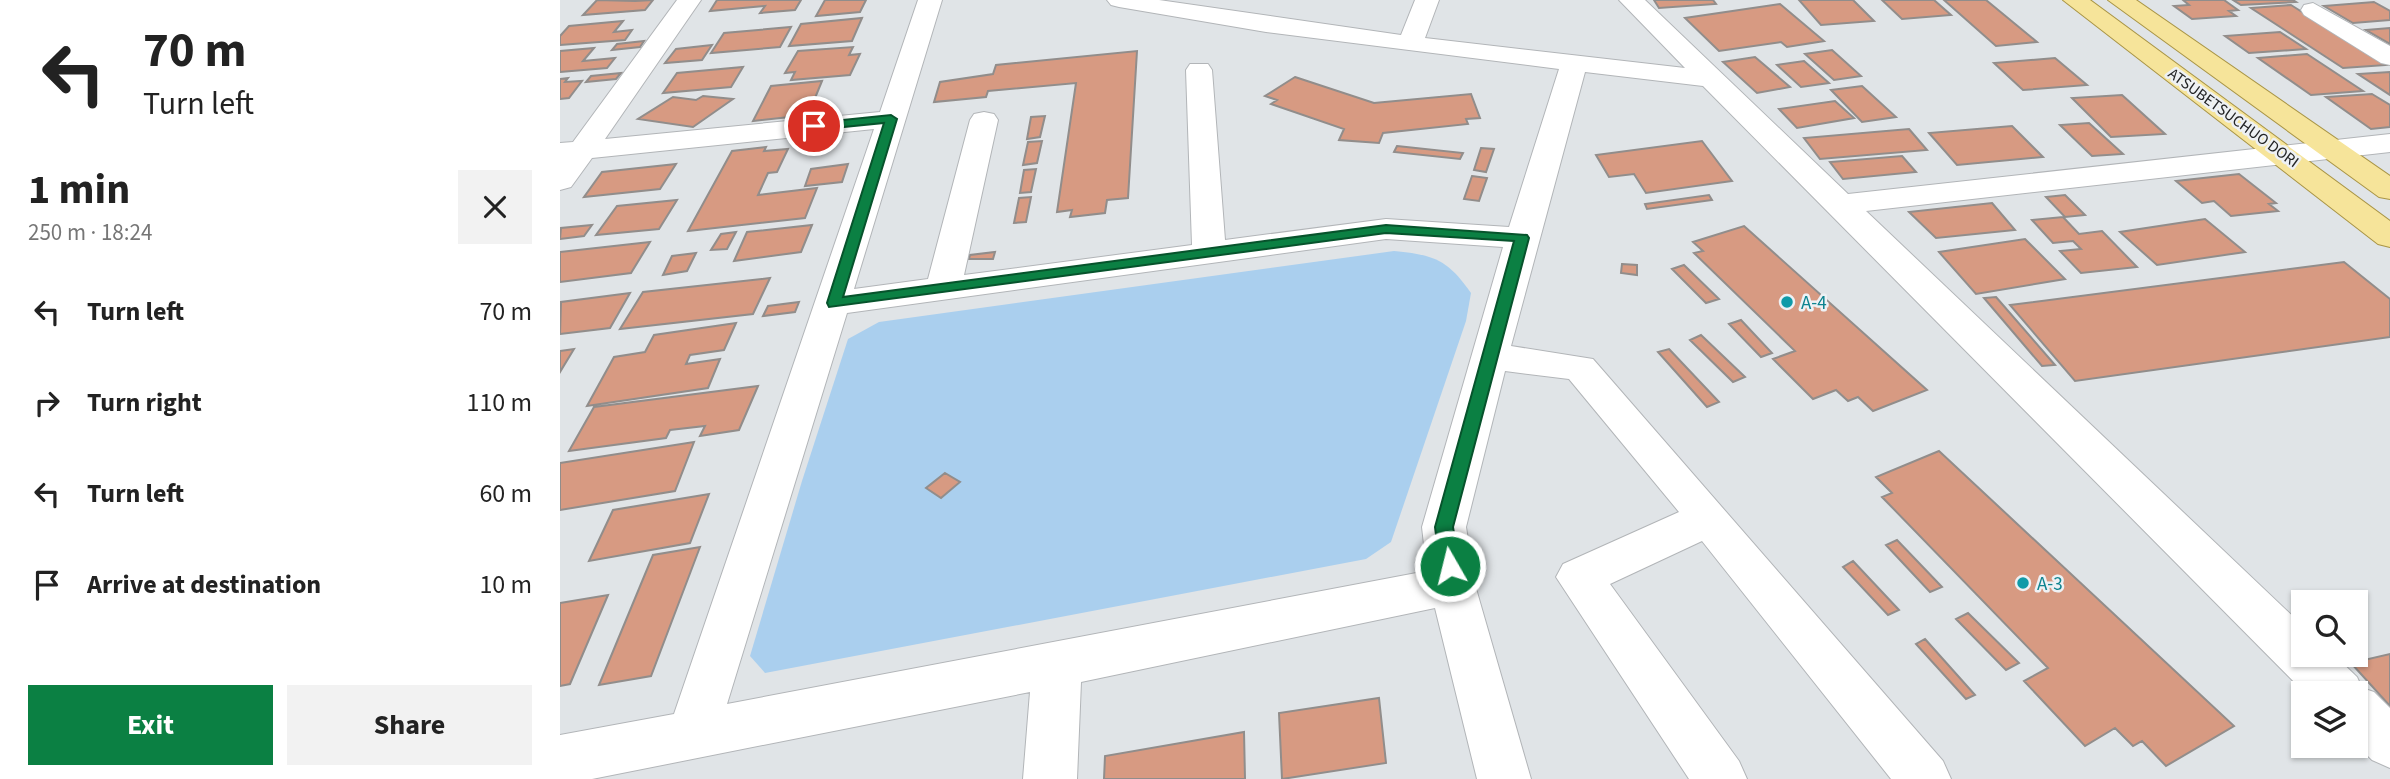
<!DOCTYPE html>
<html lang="en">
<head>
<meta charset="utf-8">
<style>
	:root { --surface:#fff; --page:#f2f2f2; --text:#222; --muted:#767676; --accent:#0b8043 }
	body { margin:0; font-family:"Source Sans 3",sans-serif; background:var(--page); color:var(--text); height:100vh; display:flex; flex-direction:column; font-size:26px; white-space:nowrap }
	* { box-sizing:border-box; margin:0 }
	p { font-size:23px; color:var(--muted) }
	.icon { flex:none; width:38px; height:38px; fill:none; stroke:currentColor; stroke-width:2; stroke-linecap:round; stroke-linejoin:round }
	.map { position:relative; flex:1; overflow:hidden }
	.side { display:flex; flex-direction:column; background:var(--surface); width:560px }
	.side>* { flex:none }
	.banner { background:#fff; color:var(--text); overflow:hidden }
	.tools { position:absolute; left:1731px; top:590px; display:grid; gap:14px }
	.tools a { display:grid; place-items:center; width:77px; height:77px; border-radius:0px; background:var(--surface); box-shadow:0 2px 5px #0004; font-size:35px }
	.pin { position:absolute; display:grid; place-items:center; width:60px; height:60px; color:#fff; margin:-30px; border:4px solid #fff; border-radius:50%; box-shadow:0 2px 7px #0007 }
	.me { position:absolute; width:77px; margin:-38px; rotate:352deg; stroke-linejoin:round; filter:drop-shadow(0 0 5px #0008) }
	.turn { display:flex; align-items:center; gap:24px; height:147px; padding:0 28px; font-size:32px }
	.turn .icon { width:91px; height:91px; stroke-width:2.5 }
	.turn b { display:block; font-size:49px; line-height:60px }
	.round { display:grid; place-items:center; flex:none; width:74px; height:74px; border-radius:0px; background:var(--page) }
	.head { display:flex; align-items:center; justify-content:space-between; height:119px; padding:0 28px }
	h1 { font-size:42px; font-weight:700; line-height:52px }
	.cta { display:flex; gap:14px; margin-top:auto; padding:14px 28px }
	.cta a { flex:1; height:80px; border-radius:0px; background:var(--accent); color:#fff; font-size:28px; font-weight:700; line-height:80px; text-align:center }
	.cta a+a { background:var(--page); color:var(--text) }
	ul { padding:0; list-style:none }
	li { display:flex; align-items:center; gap:21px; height:91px; padding:0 28px }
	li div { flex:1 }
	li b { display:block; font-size:26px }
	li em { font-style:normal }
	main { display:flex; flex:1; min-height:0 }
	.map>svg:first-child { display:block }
	.green { fill:#aacfee }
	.building { fill:#d79a82; stroke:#918d8b; stroke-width:2 }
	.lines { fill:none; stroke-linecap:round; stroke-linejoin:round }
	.minor-casing { stroke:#b2b5b8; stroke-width:2 }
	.major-casing { stroke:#a99546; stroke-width:2 }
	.minor { fill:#fff; fill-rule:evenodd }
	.major { fill:#f6e49a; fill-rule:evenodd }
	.route { fill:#0b8043; stroke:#07532c; stroke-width:2 }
	.culture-dot { fill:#0f9aa8; stroke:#eef1f4; stroke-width:2.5 }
	.labels { text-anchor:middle; stroke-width:5; stroke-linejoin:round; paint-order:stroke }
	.far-street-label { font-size:16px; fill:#242526; stroke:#eef1f4 }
	.culture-label { font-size:19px; fill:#0d838f; stroke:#eef1f4; text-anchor:start }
</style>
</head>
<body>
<main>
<section class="side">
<div class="banner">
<div class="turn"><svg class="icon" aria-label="left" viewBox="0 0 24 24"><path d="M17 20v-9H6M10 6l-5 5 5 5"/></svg><div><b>70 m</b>Turn left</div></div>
</div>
<div class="head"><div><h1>1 min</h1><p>250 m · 18:24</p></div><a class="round"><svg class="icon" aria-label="close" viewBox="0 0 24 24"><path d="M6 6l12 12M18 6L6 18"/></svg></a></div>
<ul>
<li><svg class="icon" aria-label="left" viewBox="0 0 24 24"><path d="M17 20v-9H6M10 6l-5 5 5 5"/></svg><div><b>Turn left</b></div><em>70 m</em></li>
<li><svg class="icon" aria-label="right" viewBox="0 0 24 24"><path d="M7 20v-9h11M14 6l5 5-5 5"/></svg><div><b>Turn right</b></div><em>110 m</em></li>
<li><svg class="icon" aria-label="left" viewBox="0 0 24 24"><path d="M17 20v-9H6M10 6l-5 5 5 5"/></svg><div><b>Turn left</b></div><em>60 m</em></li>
<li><svg class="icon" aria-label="arrive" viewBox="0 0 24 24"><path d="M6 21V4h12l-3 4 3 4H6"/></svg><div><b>Arrive at destination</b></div><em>10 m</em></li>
</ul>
<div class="cta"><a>Exit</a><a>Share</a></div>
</section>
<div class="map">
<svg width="1830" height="779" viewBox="0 0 1830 779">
	<rect width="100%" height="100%" fill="#e0e4e7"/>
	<path class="green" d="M834,251C874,255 887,259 911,293L906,321L831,542L806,559L205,673L190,656L242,481L288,339L319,322Z"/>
	<path class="building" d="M37,0L75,1L93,0L85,10L23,15Z
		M157,0H241L235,10L200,13L205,6L150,11Z
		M265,0H306L300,12L256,16Z
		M1094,0H1153L1156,4L1099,8Z
		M1239,0H1293L1314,21L1261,25Z
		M1322,0H1374L1391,15L1342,19Z
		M1384,0H1426L1477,42L1436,46Z
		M1623,0H1664L1678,10L1669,11L1676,16L1632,19L1614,6L1629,5Z
		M1673,0H1733L1736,2L1681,5Z
		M1814,2L1830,11V20L1793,23L1764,6Z
		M1220,4L1264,41L1227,47L1221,42L1159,51L1125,18Z
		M1731,5L1826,65L1783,68L1691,8Z
		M302,18L292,41L229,46L241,24Z
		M63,21L54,32L72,30L65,40L0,45V36L9,26Z
		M231,27L220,47L151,53L164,33Z
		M1830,28V44L1806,30Z
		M1720,32L1746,49L1689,53L1665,36Z
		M84,41L80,47L52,50L57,44Z
		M152,45L142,60L105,63L116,49Z
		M293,47L289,55L300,54L290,75L231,80L235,72L225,73L238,51Z
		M34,48L23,61L55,58L47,68L0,72V51Z
		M1272,50L1301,76L1274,80L1245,54Z
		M577,51L568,198L547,200L545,213L510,217L512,210L497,212L516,83L428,91L426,97L374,102L380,82L433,74L436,65Z
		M1747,54L1803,91L1751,95L1698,58Z
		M1195,57L1230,87L1197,93L1163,62Z
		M1495,58L1527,85L1463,90L1434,63Z
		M1244,61L1269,83L1241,87L1217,65Z
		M183,67L171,87L103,93L117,73Z
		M1830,72V95L1798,74Z
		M61,73L56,79L26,82L31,76Z
		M735,77L814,103L911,94L920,118L906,119L908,124L823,133L819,143L779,140L784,129L711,104L717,100L705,96Z
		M8,78L5,82L22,81L9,98L0,99V79Z
		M262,81L248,115L193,121L211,86Z
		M1302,86L1336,117L1302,122L1271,90Z
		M1812,94L1830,105V127L1811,129L1766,97Z
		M1562,95L1605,134L1551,137L1512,98Z
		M143,96L173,99L133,127L78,119L113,97L136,100Z
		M1275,101L1294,118L1237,128L1219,109Z
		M485,116L480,137L467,139L471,117Z
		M1529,123L1563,154L1532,156L1500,125Z
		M1452,126L1483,157L1397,165L1369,133Z
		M1349,129L1367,150L1260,159L1244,138Z
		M482,141L477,163L463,165L468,142Z
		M1142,141L1172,181L1086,193L1074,174L1049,177L1036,155Z
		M837,146L903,153L900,159L834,152Z
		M206,147L204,151L228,149L217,172L208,173L198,195L257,188L245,218L128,231L172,151Z
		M921,148L934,149L926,172L914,170Z
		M1342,156L1356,172L1283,179L1270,162Z
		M116,164L100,189L24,197L42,172Z
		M288,164L282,182L245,186L251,169Z
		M476,169L471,192L460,193L464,170Z
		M1679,174L1716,203L1709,204L1718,211L1671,216L1654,201L1642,203L1616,181Z
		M912,176L927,178L919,201L904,199Z
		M1149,195L1152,200L1087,209L1085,204Z
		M1505,195L1525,215L1505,217L1486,197Z
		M471,197L466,222L454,223L459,198Z
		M117,200L99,229L36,235L57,206Z
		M1432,203L1455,230L1376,238L1349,212Z
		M1503,217L1519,234L1542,231L1577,267L1521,273L1500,251L1521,249L1513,241L1493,243L1472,220Z
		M1645,219L1685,252L1597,265L1560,232Z
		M32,225L24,236L0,239L1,228Z
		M252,225L241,252L174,261L187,232Z
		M1184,226L1367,390L1313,411L1298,397L1288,401L1276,390L1253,399L1213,359L1235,351L1134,253L1143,251L1133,242Z
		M176,232L167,249L151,250L161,234Z
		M1465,239L1505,279L1416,294L1379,252Z
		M90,242L71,273L0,282V252Z
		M435,252L433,259H409L410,255Z
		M136,253L127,271L103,275L112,256Z
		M1784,262L1830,299V337L1515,381L1450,305Z
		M1062,264L1077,265V275L1061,273Z
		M1124,265L1159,299L1146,303L1112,269Z
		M210,278L193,314L60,329L83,292Z
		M70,293L50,328L0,334L1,302Z
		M1436,297L1495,365L1482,366L1424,298Z
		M239,302L235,312L203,316L208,306Z
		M1181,320L1212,353L1201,357L1169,324Z
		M176,323L164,350L130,355L126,364L160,359L148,388L27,406L54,357L85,352L94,335Z
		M1141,335L1185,377L1173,382L1130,340Z
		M14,349L0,372V351Z
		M1109,349L1159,402L1147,407L1098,352Z
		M198,386L179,430L140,436L145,426L110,430L106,438L9,451L34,407Z
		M134,442L115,491L0,510V463Z
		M1379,451L1674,726L1606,766L1582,741L1573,746L1555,728L1525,746L1464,681L1488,668L1322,497L1332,493L1316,477Z
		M385,473L400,482L381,498L366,488Z
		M149,494L130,543L29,561L53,510Z
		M1337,540L1382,587L1370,592L1326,545Z
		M140,547L91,676L39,685L93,555Z
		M1293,561L1339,610L1328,615L1283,567Z
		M48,595L10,684L0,686V603Z
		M1408,613L1459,663L1446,670L1396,619Z
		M1365,639L1415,695L1406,699L1356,644Z
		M1830,654V706L1791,663Z
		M819,698L826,763L722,779L719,713Z
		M684,732L685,779H544L545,756Z"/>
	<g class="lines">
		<defs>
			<path id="minor" d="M117,0H141L45,139L320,112L358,0H382L294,289L368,279L410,120L414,114L424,112L434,114L438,120L404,275L632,245L626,70L630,64H648L652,70L665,240L826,219L949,227L999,69L706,32L559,7L551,5L547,0H599L841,35L855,0H879L865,38L1125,68L1059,0H1085L1288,194L1830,134V152L1306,211L1743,626V654H1773L1797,677L1802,688L1814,692L1830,708V768L1812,760L1796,744V693H1745L1143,86L1025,72L951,346L1033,359L1383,761L1391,779H1331L1142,541L1050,584L1179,761L1187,779H1129L996,577L1003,564L1119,512L1009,379L945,371L906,527L915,585L971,779H917L875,608L521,682L517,779H463L470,692L32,779H0V735L114,714L314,129L32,158L11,187L0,190V143L13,142ZM826,239L943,247L862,527L867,571L167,704L287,313Z
				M1753,3L1830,46V65L1821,63L1744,15L1741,10L1744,5Z"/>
			<path id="major" d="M1503,0H1530L1830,221V247L1818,244Z
				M1548,0H1576L1830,176V199L1819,197Z"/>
		</defs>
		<use href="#minor" class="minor-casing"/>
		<use href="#major" class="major-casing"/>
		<use href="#minor" class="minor"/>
		<use href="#major" class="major"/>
	</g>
	<path class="route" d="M331,115L337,119L283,297L826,225L967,235L969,238L893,527L899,566L896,571H883L880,566L875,527L954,241L826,233L269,307L267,303L324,123L254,130L248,126L254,123Z"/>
	<g class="culture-dot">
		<circle cx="1227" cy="302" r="7"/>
		<circle cx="1463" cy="583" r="7"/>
	</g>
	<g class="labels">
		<g class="far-street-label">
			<text transform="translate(1674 117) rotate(36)" y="6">ATSUBETSUCHUO DORI</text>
		</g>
		<g class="culture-label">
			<text x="1241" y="309">A-4</text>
			<text x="1477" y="590">A-3</text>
		</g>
	</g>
</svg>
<div class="tools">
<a><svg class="icon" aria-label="search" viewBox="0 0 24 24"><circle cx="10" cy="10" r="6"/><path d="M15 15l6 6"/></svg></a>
<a><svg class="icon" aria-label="layers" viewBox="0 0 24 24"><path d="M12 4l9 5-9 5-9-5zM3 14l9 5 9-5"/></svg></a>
</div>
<div class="pin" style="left:254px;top:126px;background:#d93025"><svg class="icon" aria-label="arrive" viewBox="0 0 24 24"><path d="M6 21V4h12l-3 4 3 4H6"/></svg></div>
<svg class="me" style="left:890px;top:566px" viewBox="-20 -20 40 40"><circle r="17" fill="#0b8043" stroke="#fff" stroke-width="3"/><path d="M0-11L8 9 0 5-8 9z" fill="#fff"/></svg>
</div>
</main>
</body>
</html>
